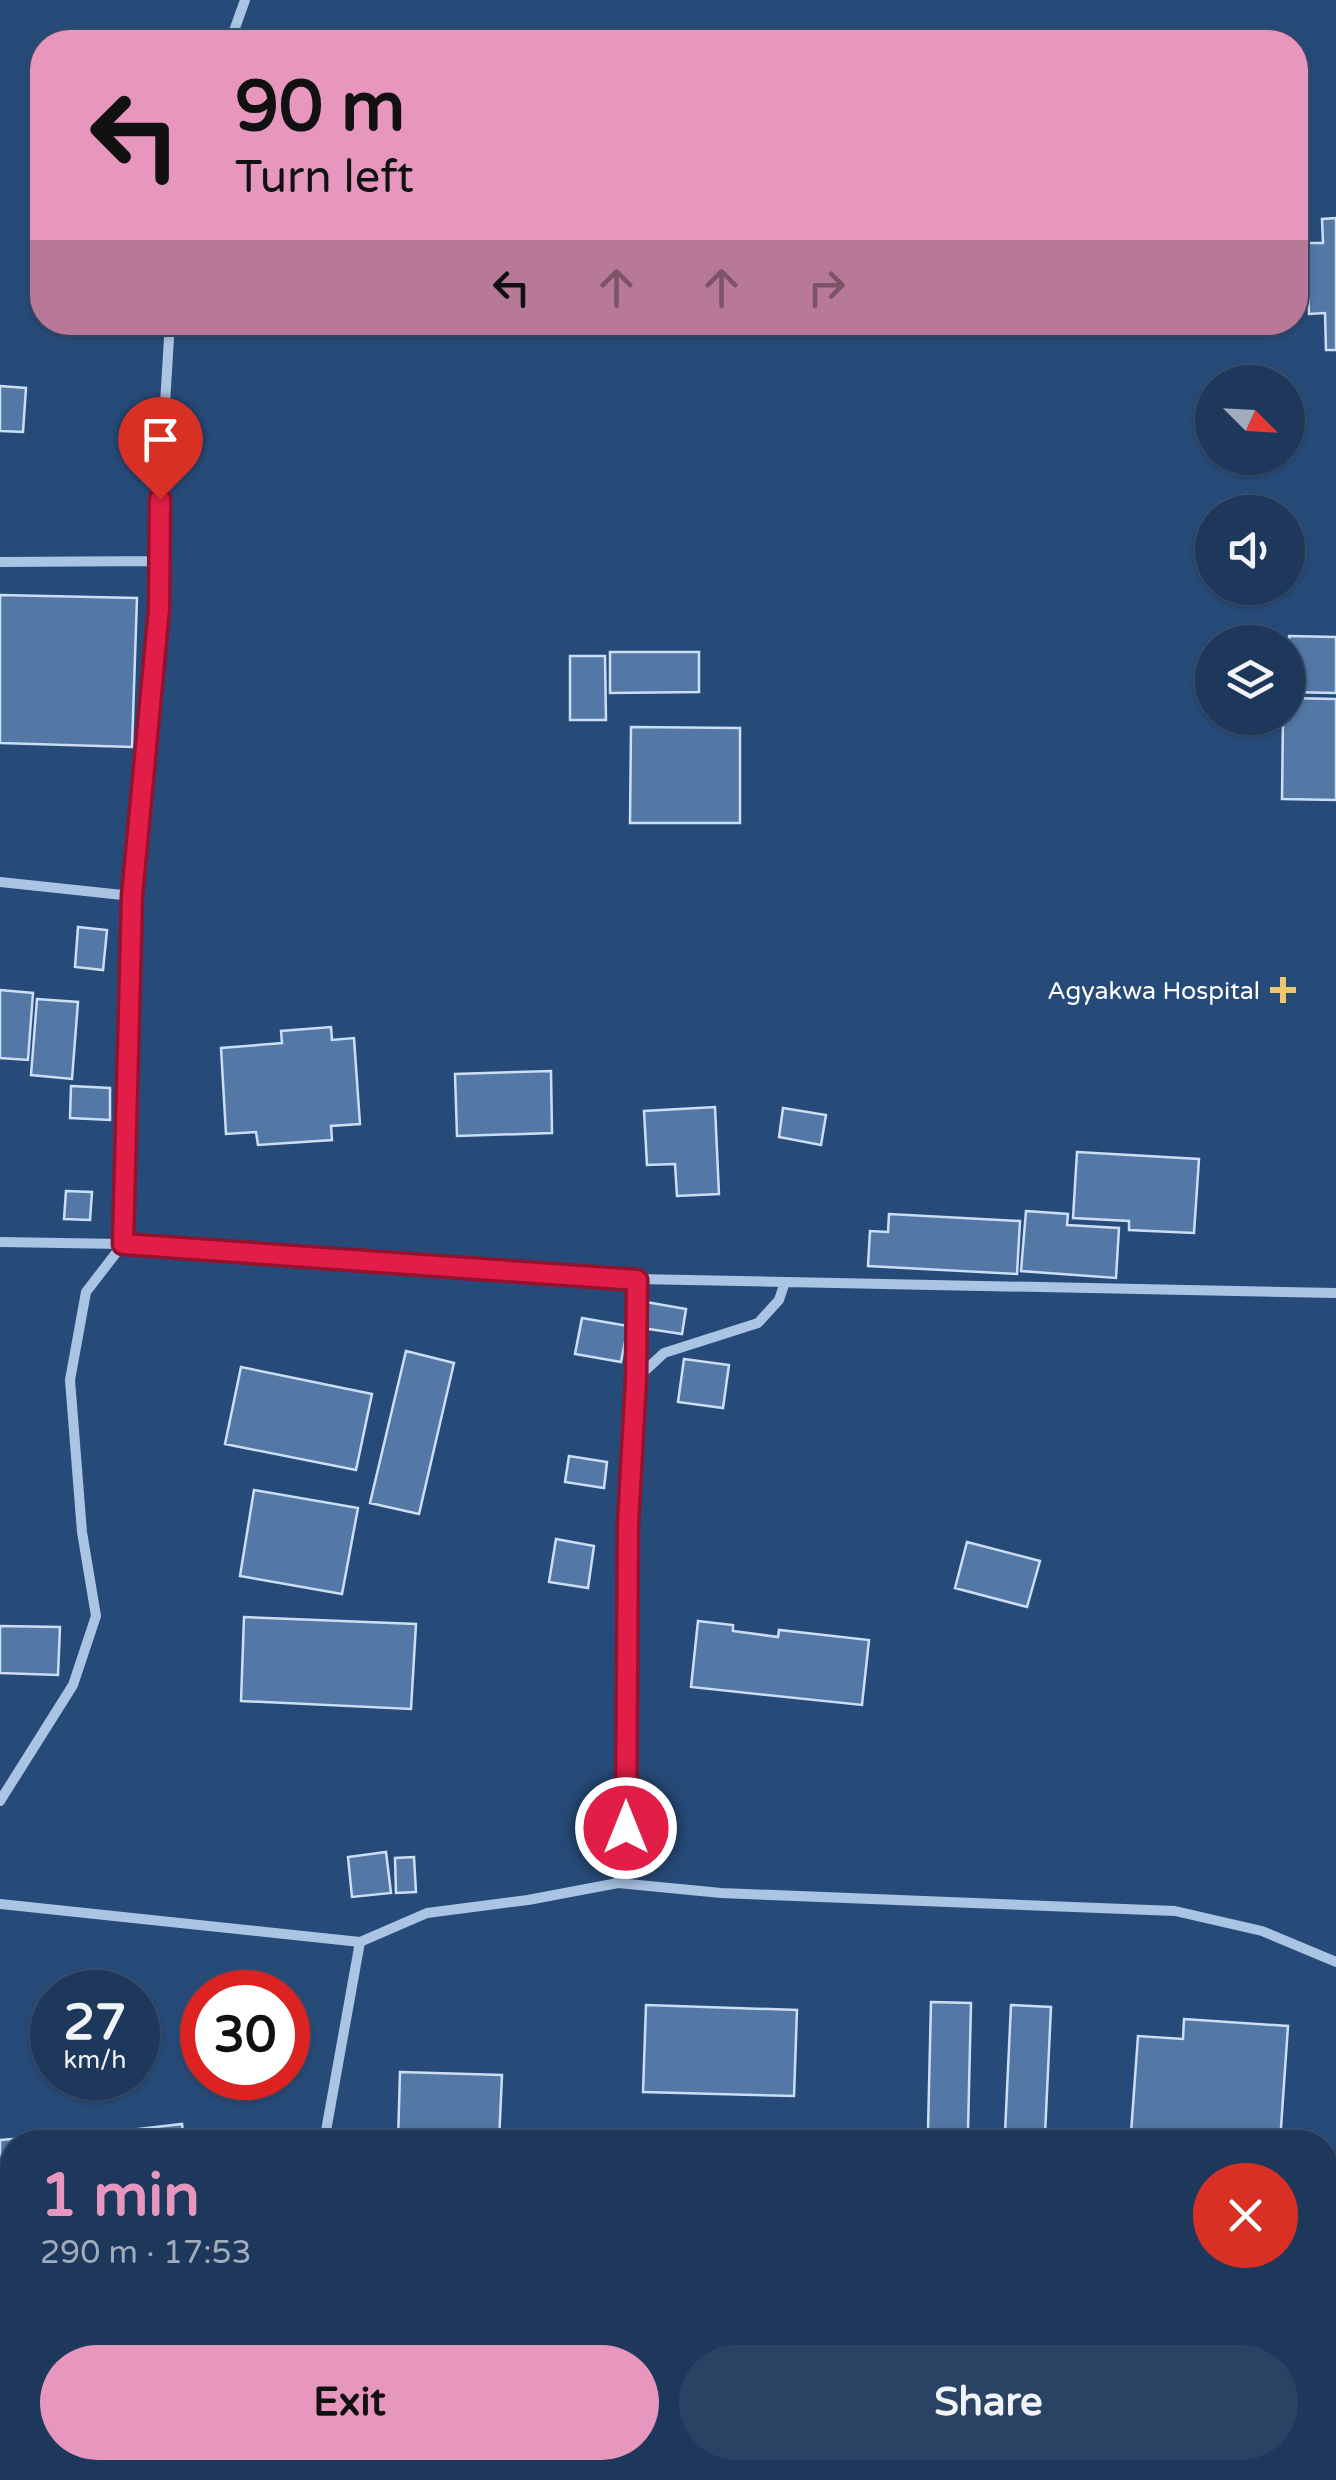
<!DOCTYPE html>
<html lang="en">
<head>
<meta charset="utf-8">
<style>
	:root { --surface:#1d385b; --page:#2a4364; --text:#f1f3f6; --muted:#a0acbb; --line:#3b5271; --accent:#e797bd }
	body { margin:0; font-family:"Varela Round",sans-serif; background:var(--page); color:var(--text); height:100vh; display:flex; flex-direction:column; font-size:38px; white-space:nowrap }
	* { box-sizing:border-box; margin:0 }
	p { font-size:32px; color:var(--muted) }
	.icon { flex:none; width:55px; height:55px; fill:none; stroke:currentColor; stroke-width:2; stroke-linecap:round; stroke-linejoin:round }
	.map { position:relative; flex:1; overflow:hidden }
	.drawer { position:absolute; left:0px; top:2130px; width:1338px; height:350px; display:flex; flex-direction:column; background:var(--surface); border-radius:40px 40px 0 0; box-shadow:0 2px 8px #0004,0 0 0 2px var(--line) }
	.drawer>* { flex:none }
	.guide { position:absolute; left:30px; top:30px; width:1278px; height:305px; border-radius:40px; box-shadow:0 2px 8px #0004,0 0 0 2px var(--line); background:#e797bd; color:#111; overflow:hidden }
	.needle { width:65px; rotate:114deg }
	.fabs { position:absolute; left:1195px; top:365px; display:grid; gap:20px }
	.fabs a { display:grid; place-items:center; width:110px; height:110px; border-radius:50%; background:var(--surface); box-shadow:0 2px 8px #0004,0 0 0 2px var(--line); font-size:50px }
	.speed { position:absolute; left:30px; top:1970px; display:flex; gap:20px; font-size:50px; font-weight:700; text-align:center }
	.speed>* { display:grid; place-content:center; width:130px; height:130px; border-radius:50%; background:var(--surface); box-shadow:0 2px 8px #0004,0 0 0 2px var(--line); line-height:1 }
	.speed small { font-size:25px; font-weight:400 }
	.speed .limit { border:15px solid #d22; background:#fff; color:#111 }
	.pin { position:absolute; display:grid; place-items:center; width:85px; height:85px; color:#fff; margin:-102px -42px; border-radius:50% 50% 50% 0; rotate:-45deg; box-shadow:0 0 10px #0007 }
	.pin .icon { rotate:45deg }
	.me { position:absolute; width:110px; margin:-55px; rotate:0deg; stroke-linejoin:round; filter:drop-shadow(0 0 8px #0008) }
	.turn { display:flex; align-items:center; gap:35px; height:210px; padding:0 40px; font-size:45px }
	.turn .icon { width:130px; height:130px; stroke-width:2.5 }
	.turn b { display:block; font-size:70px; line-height:85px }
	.lanes { display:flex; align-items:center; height:95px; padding:0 40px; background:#0003; justify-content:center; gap:50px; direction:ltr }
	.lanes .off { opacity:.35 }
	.round { display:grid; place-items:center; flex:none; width:105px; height:105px; border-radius:52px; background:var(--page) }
	.headline { display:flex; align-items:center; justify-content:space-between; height:170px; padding:0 40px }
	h1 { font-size:60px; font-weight:800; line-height:75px; color:var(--accent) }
	.primary-button { display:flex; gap:20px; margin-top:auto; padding:20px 40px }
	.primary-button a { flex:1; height:115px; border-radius:60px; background:var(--accent); color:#111; font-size:40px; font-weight:800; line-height:115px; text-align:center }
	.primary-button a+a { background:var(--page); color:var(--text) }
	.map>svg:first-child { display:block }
	.building { fill:#5378a5; stroke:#ccdef3; stroke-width:2.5 }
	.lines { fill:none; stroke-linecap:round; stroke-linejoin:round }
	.street { stroke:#aac4e3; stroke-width:10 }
	.route-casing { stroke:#92132f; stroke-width:25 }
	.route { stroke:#e11d48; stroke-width:18 }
	.poi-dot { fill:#ebc770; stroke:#274b79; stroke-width:4 }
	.labels { text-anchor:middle; stroke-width:8; stroke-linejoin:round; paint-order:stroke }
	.poi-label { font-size:25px; fill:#fff; stroke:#274b79; text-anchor:end }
</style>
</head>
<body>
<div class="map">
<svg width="1336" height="2480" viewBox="0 0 1336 2480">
	<rect width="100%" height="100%" fill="#274b79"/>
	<path class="building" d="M1336,218V350H1326L1325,313L1309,314L1307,243H1323L1322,219Z
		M0,386L26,388L23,432L0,431Z
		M0,595L137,598L132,747L0,743Z
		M1289,636L1336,637V693L1288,692Z
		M610,652H699V692L610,693Z
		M570,656H605L606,720H570Z
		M1288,698L1336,699V800L1282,799L1283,718H1288Z
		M631,727L740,728V823H630Z
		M78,927L107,930L103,970L75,967Z
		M0,990L33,993L28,1060L0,1058Z
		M37,999L78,1002L72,1079L31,1075Z
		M331,1027L332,1040L354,1038L360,1124L331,1126L332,1140L258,1145L256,1132L226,1134L221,1048L282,1043L281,1031Z
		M551,1071L552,1133L457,1136L455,1074Z
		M71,1086L110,1088V1120L70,1118Z
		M715,1107L719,1194L677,1196L675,1164L647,1165L644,1111Z
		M783,1108L826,1115L821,1145L779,1137Z
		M1077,1152L1199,1159L1194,1233L1129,1230V1221L1073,1218Z
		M66,1191L92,1192L90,1220L64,1219Z
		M1026,1211L1068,1214L1067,1225L1119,1228L1116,1278L1021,1271Z
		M889,1214L1020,1221L1017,1274L868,1266L870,1231L888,1232Z
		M646,1302L686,1309L682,1334L642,1328Z
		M582,1318L628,1326L621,1362L575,1354Z
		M406,1351L454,1363L419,1514L370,1503Z
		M684,1359L729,1365L723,1408L678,1402Z
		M241,1367L372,1394L356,1470L225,1444Z
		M569,1456L607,1462L604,1488L565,1482Z
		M254,1490L358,1508L342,1594L240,1576Z
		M556,1539L594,1546L588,1588L549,1582Z
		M967,1542L1040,1561L1027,1607L955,1588Z
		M244,1617L416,1624L411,1709L241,1701Z
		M698,1621L733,1625V1631L778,1637L779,1630L869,1640L862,1705L691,1687Z
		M0,1626L60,1627L58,1675L0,1673Z
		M386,1852L391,1893L352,1897L348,1857Z
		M414,1857L416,1892L396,1893L395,1858Z
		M931,2002L971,2003L968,2131L928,2130Z
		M646,2005L797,2010L794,2096L643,2092Z
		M1011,2005L1051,2007L1045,2135L1005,2133Z
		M1184,2019L1288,2026L1280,2142L1131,2133L1138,2036L1183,2039Z
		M400,2072L502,2075L499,2142H398Z
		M182,2124L184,2142H78V2136Z
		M74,2134L75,2142H12V2210L0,2211V2140Z
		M928,2134L968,2136L967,2142H928Z
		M0,2395H12V2434H0Z
		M392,2468H498V2480H392Z
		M540,2468H581V2480H539Z"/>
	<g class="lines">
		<path class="street" d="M230,42L245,0
			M0,562L160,561
			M0,882L132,896
			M0,1242L123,1244L637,1279
			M636,1379L664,1353L758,1323L779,1300L785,1282
			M0,1801L73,1685L96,1616L82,1532L70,1380L86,1292L123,1244L132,896L159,609L161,468L170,322
			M618,1883L721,1893L1175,1911L1262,1931L1336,1962
			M0,1904L360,1942
			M324,2142L360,1942L427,1913L528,1900L618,1883L626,1827L628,1523L636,1379L637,1279L1336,1293
			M1325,2282L1336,2283
			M319,2468L320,2480"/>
	</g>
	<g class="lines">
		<defs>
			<path id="route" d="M160,499L159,609L132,896L123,1244L637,1280L636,1379L628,1523L626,1828"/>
		</defs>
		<use href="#route" class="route-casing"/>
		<use href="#route" class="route"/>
	</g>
	<path class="poi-dot" d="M1278 975h10v10h10v10h-10v10h-10v-10h-10v-10h10z"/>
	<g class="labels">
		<g class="poi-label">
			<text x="1260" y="999">Agyakwa Hospital</text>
		</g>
	</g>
</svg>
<div class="fabs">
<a><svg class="needle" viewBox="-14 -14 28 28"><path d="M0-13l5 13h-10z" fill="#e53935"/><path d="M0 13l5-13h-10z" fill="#a0acbb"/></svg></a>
<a><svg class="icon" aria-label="sound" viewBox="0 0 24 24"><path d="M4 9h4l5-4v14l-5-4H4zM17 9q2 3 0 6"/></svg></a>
<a><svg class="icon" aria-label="layers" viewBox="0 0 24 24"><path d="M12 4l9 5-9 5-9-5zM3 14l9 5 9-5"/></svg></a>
</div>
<div class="speed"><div>27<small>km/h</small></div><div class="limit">30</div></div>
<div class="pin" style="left:160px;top:499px;background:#d93025"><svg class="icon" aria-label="arrive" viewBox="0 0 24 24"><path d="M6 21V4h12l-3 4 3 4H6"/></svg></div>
<svg class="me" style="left:626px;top:1828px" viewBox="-20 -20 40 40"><circle r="17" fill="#e11d48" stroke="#fff" stroke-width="3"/><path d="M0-11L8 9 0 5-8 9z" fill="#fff"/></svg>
<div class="guide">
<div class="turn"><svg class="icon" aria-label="left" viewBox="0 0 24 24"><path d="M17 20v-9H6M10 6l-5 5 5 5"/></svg><div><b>90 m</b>Turn left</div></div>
<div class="lanes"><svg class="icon" aria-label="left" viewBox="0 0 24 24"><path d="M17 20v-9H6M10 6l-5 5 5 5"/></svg><svg class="icon off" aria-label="ahead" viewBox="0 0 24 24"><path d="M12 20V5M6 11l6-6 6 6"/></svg><svg class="icon off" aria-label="ahead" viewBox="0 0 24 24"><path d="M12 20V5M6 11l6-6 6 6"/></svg><svg class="icon off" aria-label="right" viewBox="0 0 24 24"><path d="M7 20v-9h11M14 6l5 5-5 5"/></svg></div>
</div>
<section class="drawer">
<div class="headline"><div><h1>1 min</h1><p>290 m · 17:53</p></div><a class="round" style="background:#d93025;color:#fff"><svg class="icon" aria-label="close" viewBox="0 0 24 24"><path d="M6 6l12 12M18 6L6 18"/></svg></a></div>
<div class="primary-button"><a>Exit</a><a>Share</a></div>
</section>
</div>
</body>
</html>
